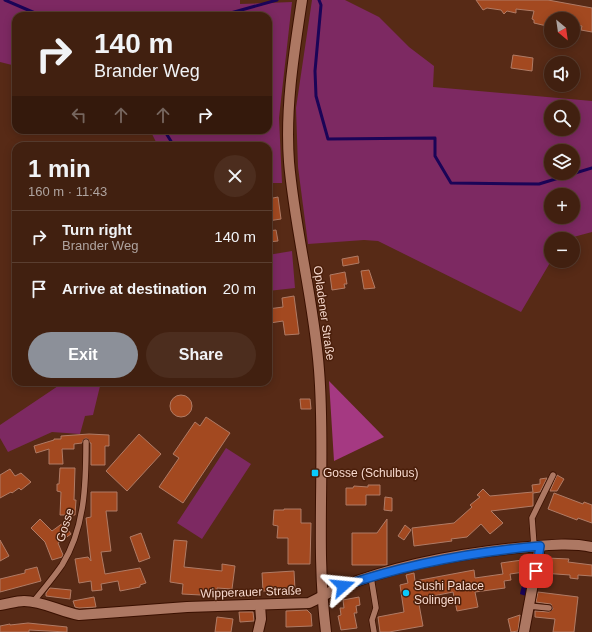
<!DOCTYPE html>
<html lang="en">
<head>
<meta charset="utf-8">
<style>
	:root { --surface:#412010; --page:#4c2d1e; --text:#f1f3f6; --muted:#aea39f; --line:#5a3e30; --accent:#8c9099 }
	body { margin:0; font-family:Helvetica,sans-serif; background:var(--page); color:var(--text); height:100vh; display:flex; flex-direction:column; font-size:15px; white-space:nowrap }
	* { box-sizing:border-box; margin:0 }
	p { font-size:13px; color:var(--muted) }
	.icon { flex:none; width:22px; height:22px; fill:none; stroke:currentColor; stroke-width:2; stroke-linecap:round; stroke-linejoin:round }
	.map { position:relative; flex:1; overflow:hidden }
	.side { position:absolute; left:12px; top:142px; width:260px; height:244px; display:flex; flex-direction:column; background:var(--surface); border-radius:12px; box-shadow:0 2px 10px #0003,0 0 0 1px var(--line) }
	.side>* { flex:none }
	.hud { position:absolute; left:12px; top:12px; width:260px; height:122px; border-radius:12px; box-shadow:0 2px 10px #0003,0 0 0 1px var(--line); background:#412010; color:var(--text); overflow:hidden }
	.needle { width:26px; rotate:151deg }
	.fabs { position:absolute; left:544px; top:12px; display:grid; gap:8px }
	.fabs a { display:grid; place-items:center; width:36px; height:36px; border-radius:50%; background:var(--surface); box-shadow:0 2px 10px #0003,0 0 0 1px var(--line); font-size:20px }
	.pin { position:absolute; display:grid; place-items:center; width:34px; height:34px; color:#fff; margin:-17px; border-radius:8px; box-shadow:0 2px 6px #0006 }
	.me { position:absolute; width:44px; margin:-22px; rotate:72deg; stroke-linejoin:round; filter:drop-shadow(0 0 3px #0008) }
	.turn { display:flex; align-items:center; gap:14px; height:84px; padding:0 16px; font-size:18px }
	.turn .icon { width:52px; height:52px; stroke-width:2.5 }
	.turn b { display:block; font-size:28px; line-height:34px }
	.lanes { display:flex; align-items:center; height:38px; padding:0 16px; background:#0003; justify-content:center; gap:20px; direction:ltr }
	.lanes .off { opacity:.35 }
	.round { display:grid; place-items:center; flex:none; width:42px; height:42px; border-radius:21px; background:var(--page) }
	.head { display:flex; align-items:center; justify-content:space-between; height:68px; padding:0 16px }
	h1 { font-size:24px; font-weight:600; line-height:30px }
	.cta { display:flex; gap:8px; margin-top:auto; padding:8px 16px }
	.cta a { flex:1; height:46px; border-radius:24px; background:var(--accent); color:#fff; font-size:16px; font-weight:600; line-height:46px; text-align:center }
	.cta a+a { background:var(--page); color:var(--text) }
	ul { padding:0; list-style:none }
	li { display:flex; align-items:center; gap:12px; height:52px; padding:0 16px; border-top:1px solid var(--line) }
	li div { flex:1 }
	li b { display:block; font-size:15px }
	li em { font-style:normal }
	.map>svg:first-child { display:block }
	.green { fill:#7d2962; fill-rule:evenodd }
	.forest { fill:#a53982 }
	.water { fill:#1b0457 }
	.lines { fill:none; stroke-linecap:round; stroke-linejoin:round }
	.stream { stroke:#1b0457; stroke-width:3 }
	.building { fill:#a34920; stroke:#b07b65 }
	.service-casing { stroke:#3a1000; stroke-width:7 }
	.minor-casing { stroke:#3a1000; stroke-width:12 }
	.secondary-casing { stroke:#3a1000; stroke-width:12 }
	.service { stroke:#ad7863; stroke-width:5.5 }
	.minor { stroke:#ad7863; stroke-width:10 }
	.secondary { stroke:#ad7863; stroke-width:10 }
	.route-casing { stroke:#114b97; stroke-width:10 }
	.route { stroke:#1a73e8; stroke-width:7 }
	.poi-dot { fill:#0bcafa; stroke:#4b1f0b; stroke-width:1.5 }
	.labels { text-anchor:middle; stroke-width:3; stroke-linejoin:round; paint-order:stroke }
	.street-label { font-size:12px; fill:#f7d9ce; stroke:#4b1f0b }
	.poi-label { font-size:12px; fill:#f7d9ce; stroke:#4b1f0b; text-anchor:start }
</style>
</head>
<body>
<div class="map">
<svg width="592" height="632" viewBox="0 0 592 632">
	<rect width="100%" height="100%" fill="#572a16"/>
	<path class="green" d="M0,0H240V4L292,2L279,118L282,183H268V146H158L150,130H268V16H16V66L0,62Z
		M312,0H345L379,17L409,47L434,66L433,87L592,101V232L566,239H551V261L521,312L378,241L364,240L308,244L298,167L296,108ZM551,107H573V129H551ZM551,151H573V173H551ZM551,195H573V217H551Z
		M292,251L295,288L268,291V255Z
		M64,382H101L93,415L85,416L80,434L52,432L8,452L0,438V425Z
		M226,448L251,464L202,539L177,523Z"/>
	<path class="forest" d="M329,381L384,437L334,461Z"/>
	<path class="water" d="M523,581L529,583L526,596L520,594Z"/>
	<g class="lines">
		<path class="stream" d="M5,0L42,16
			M319,0L321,5L315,71L316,96L328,139L435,138V156L451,183L539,184L592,168
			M220,16L277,0
			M164,130L174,146"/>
	</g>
	<path class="building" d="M476,0H548L592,8V32L581,30L582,26L573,25V19H551V27L534,23V20L532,19L534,11L516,9V13L507,11L504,14L501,10L487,8L483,10Z
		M513,55L533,58L532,71L511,68Z
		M278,197L281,219L268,221V199Z
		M276,230L278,241L268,242V231Z
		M358,256L359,263L343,266L342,259Z
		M369,270L375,288L364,289L361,271Z
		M345,272L347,284H344L345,288L332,290L330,275Z
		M294,296L299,334L285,335L283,321L270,323L268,309L283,307L282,298Z
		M170 406a11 11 0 1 1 22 0a11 11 0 1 1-22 0Z
		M300,399H310L311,409H301Z
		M206,417L230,433L183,503L159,487L179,458L173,454L195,422L200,426Z
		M89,434L109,435V446H105V465H91V443H90L89,440L86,438L83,440L82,443L74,444V449H62L63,464H49V449L36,453L34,446L54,440V439H61V436Z
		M139,434L161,454L127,491L106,471Z
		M60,468H75L74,500H76L75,515H60L61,492L57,491V484H59Z
		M10,469L15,476L21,473L31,482L21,490L19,488L12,493L11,492L0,498V475Z
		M557,475L564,479L557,491H550Z
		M547,478L540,492L533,493V506L491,511L503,523L490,534L481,524L467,537L451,539L452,541L414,546L412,528L454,523L472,507L470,505L480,497L477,495L483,489L490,496L533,492L532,485L540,484V479Z
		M368,485H380V495H366V505H346V488H353L354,486L368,487Z
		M91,492H117V511H106L111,551L101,552L105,574L140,568L146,583L140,585V587L120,591L118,581L101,584L102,590L92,591L91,581L79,583L75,559L88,557L91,561L86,518L91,517Z
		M554,493L583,504L584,502L592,505V523L578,518L577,520L548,509Z
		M385,497L392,498V511L384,510Z
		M284,509H301V523H311L310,564H288V538H277L278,526L273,525L274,510H284Z
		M40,519L52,531L63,523L71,534L58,543L63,555L62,557L52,560L45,542L31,528Z
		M387,519V565H352V533H377Z
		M405,525L411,530L404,540L398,536Z
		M141,533L150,558L139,562L130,537Z
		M0,540L9,556L0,561Z
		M174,540L187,541L184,567L222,571V564L235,566L232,589L217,588V595L202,594L201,595L182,594L183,584L170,582Z
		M547,558L569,559L568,562L592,565V576L578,575V579L570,578V575L542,573L543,564L546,565Z
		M522,560V562L531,561L529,568L523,569L524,572L510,574L511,580L504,581L505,588L475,592L478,607L457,611L453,592L418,599L423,626L389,632H380L378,617L404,612L400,585L408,583L406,575L414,573L415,581L474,570L475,578L503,574L501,563Z
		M37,567L41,581L0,592V579L25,573V570Z
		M294,571L295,590L263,591L262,573Z
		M50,588L71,590L70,599L46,596V593Z
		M538,592L578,597L574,632H553L555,619L535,617V611L549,612L553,609L551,604L536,602Z
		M94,597L96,607L79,608L75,607L73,601Z
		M359,597L360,605L356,606L357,613H354L357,628L341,630L338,616L341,615L340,608H344L343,600Z
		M307,610L311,614L312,626L286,627V611Z
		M239,612H253L254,621L240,622Z
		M520,615L518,631L511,632L508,619Z
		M217,617L233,619L231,632H215Z
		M28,623L67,627V632L29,630V632H0V626L10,624V625Z"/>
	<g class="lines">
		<defs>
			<path id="service" d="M534,546L532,518L553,475
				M371,577L376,608L372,620L374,632
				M33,602C43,590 53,578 62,565C85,528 86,484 86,442
				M529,606L549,608"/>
			<path id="minor" d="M0,605C8,604 16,601 24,601C43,601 61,612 79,615L187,607L309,603C320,598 330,591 341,587C397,565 457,554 516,548C542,546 567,542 592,547
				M258,632L261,619L260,605
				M524,632L540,546"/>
			<path id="secondary" d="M302,0C294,53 285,108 289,162C295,232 314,300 319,370C326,457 315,545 326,632"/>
		</defs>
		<use href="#service" class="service-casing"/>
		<use href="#minor" class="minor-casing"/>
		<use href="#secondary" class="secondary-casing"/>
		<use href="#service" class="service"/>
		<use href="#minor" class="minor"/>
		<use href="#secondary" class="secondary"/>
	</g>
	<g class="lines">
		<defs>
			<path id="route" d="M343,586C407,564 473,552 540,546L536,571"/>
		</defs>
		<use href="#route" class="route-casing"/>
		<use href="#route" class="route"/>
	</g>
	<g class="poi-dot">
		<rect x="311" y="469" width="8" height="8" rx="2"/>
		<circle cx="406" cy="593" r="4"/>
	</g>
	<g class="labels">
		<g class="street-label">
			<text transform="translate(324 313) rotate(82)" y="4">Opladener Straße</text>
			<text transform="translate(65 525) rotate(-73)" y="4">Gosse</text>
			<text transform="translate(251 592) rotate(-2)" y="4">Wipperauer Straße</text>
		</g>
		<g class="poi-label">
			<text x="323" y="477">Gosse (Schulbus)</text>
			<text x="414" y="590">Sushi Palace<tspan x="414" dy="14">Solingen</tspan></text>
		</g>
	</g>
</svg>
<div class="fabs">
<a><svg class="needle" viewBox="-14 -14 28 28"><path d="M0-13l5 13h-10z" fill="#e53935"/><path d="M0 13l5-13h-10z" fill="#aea39f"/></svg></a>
<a><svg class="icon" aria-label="sound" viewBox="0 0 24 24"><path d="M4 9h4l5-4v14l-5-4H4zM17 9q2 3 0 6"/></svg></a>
<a><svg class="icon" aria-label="search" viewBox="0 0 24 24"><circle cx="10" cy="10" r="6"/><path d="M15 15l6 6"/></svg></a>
<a><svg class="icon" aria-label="layers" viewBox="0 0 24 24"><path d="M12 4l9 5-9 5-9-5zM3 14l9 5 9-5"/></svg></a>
<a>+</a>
<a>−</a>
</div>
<div class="pin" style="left:536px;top:571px;background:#d93025"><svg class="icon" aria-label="arrive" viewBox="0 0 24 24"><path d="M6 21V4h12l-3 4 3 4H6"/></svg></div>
<svg class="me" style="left:343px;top:586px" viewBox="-20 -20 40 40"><path d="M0-17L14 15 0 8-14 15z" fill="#1a73e8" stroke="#fff" stroke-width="4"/></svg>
<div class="hud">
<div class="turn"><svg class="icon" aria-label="right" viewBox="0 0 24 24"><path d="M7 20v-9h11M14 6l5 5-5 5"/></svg><div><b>140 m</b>Brander Weg</div></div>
<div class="lanes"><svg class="icon off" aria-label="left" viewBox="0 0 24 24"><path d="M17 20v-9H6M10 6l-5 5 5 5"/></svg><svg class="icon off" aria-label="ahead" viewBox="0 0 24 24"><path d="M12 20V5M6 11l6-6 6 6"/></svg><svg class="icon off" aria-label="ahead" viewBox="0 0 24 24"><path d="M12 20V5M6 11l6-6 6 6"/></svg><svg class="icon" aria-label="right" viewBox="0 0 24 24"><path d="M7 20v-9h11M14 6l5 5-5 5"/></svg></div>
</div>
<section class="side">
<div class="head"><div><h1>1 min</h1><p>160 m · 11:43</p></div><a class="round"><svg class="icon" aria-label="close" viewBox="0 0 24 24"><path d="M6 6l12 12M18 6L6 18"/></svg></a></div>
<ul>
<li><svg class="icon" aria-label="right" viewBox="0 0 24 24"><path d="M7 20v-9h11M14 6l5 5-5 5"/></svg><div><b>Turn right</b><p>Brander Weg</p></div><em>140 m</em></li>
<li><svg class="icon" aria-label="arrive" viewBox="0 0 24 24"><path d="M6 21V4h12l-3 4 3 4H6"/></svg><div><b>Arrive at destination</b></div><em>20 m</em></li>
</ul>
<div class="cta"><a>Exit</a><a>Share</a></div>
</section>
</div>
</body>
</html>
